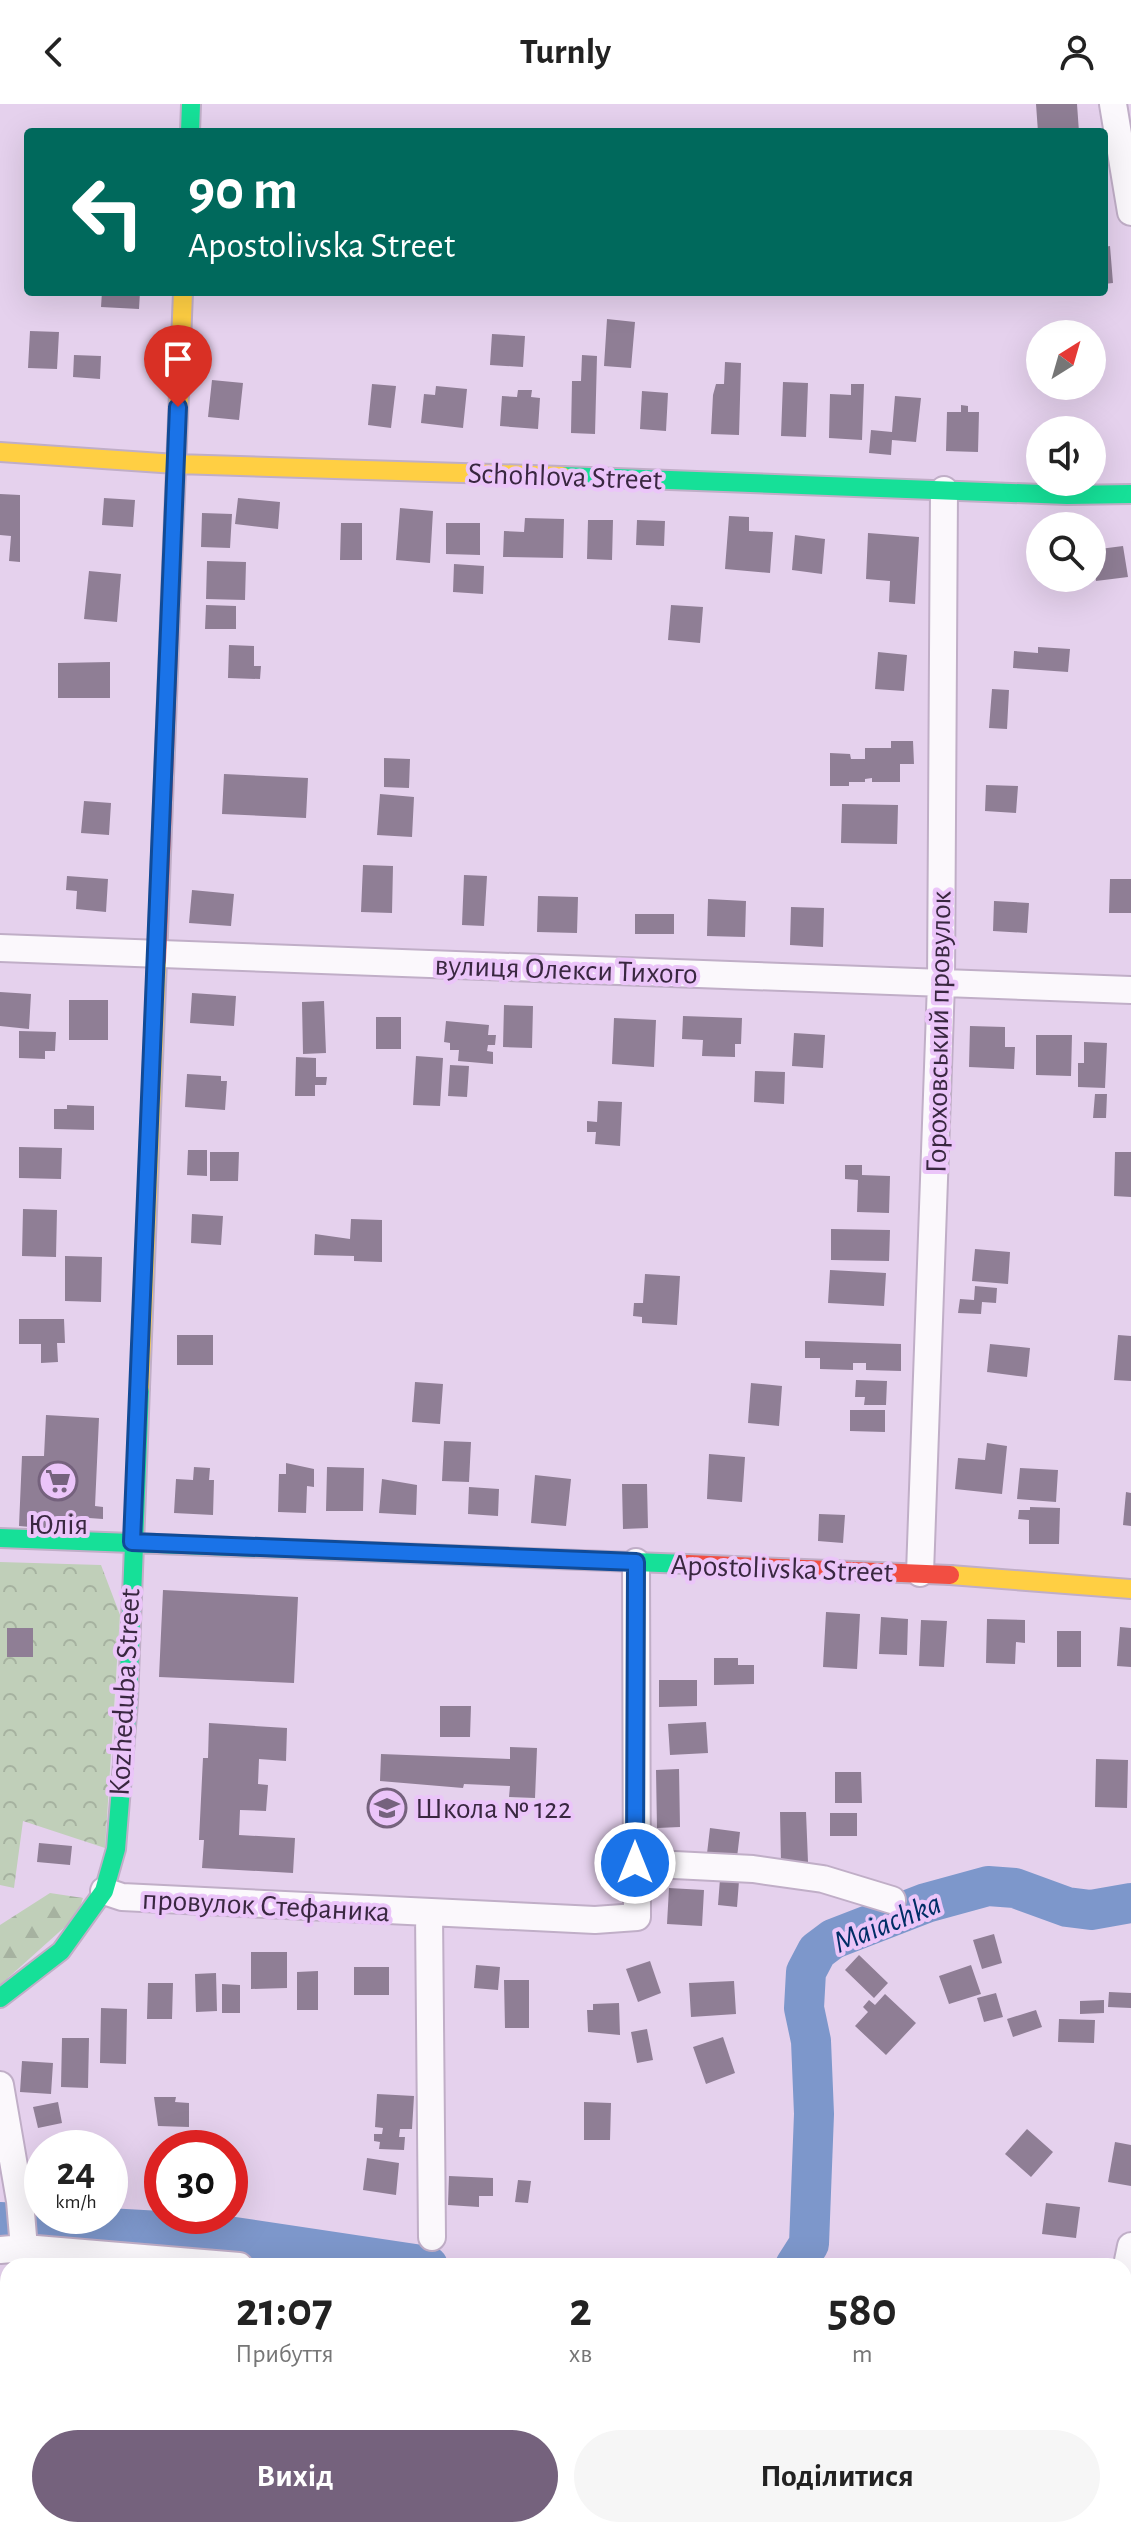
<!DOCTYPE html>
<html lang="uk">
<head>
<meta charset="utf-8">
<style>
	:root { --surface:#fff; --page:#f6f6f6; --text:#222; --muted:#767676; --accent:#75627d }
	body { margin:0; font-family:"Alegreya Sans",sans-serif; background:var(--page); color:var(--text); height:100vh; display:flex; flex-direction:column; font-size:30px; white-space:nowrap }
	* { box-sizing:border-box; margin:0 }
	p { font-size:26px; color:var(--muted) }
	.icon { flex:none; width:44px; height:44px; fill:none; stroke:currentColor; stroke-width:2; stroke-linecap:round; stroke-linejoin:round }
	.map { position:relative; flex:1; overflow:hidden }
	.panel { position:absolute; left:0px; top:2154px; width:1132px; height:280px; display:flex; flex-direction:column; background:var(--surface); border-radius:24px 24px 0 0; box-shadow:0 8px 32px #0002 }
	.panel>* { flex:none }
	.banner { position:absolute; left:24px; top:24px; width:1084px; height:168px; border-radius:8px; box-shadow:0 8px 32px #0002; background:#00695c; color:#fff; overflow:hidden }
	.needle { width:52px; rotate:37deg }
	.buttons { position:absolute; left:1026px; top:216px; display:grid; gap:16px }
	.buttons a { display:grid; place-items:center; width:80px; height:80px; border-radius:50%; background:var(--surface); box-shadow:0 8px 32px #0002; font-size:40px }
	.speed { position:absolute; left:24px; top:2026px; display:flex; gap:16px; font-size:40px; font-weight:700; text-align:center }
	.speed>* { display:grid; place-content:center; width:104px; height:104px; border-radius:50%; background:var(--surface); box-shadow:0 8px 32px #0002; line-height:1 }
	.speed small { font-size:20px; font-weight:400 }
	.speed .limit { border:12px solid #d22; background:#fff; color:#111 }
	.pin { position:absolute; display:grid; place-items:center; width:68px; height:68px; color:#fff; margin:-82px -34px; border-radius:50% 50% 50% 0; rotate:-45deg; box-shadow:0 0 8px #0007 }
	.pin .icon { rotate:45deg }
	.me { position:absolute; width:88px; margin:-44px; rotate:0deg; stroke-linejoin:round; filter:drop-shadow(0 0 6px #0008) }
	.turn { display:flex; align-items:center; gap:28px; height:168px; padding:0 32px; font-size:36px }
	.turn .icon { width:104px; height:104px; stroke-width:2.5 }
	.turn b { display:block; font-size:56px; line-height:68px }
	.eta { display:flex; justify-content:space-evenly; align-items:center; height:136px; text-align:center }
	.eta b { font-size:48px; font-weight:700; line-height:56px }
	.action { display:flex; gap:16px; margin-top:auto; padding:16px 32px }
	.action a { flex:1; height:92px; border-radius:48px; background:var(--accent); color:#fff; font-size:32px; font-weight:700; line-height:92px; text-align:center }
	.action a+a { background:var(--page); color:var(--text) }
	header { display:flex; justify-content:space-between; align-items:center; height:104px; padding:0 32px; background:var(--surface); font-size:36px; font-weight:700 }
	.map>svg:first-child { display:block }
	.forest { fill:url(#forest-firs) }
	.park { fill:url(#park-crowns) }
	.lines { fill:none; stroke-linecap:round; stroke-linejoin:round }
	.stream { stroke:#7d97cb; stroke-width:7 }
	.river { stroke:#7d97cb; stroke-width:40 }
	.building { fill:#8f7e95 }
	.street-casing { stroke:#c0aec7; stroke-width:30 }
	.fast-casing { stroke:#c0aec7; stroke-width:22 }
	.slow-casing { stroke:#c0aec7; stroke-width:22 }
	.jam-casing { stroke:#c0aec7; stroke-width:22 }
	.street { stroke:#fbf8fc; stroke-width:26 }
	.fast { stroke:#16e098; stroke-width:18 }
	.slow { stroke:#ffcf43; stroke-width:18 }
	.jam { stroke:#f24e42; stroke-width:18 }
	.route-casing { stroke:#114b97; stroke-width:20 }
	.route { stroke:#1a73e8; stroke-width:14 }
	.labels { text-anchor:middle; stroke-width:8; stroke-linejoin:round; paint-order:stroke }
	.street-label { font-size:30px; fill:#392740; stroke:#ebc5f9 }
	.poi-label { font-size:30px; fill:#392740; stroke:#ebc5f9 }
	.water-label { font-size:32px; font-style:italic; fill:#002d66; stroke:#ebc5f9 }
</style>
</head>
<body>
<header><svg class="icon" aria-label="back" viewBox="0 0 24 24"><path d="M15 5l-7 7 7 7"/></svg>Turnly<svg class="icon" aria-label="person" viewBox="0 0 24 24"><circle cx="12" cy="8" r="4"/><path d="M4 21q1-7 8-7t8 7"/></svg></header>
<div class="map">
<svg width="1131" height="2434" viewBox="0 0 1131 2434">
	<defs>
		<pattern id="forest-firs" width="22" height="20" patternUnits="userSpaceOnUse" patternTransform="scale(2)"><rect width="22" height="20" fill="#c0cfb9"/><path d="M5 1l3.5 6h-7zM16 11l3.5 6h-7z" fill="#a6b2a0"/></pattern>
		<pattern id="park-crowns" width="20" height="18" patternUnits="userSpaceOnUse" patternTransform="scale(2)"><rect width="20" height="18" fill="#c0cfb9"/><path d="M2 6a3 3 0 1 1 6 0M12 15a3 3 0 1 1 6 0" fill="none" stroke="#a6b2a0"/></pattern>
	</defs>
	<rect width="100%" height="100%" fill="#e5d1ed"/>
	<path class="forest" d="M50,1789L83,1794L77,1812L0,1881V1821Z"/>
	<path class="park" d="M0,1458L101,1461L120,1511L105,1744L23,1717L14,1784L0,1781Z"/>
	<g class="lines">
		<path class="stream" d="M809,2140L815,2162
			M652,2434L656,2426"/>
		<path class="river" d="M0,2118L214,2130L428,2162
			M795,2162L809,2140L814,2010L811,1937L804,1904L806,1868L817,1847L833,1835L926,1799L988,1782L1015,1784L1067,1803L1091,1806L1131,1799"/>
	</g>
	<path class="building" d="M1036,0H1077L1079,28H1038Z
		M1110,142L1113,179L1104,180V143Z
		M102,188H140L139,205L101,203Z
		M607,215L635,218L631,264L604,262Z
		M30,227L59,228L57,265L28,264Z
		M492,230L525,232L523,263L490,261Z
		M74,251L101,252L100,275L73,273Z
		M582,251L597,252L595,330L571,329L572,277H581Z
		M725,258L741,259L739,331L711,330L713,291L716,280H724Z
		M212,276L243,279L239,316L208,313Z
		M783,278L808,279L806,333L781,332Z
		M372,280L396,282L391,324L368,321Z
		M851,280H864L862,336L829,334L830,290L851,291Z
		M436,282L467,285L463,324L421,319L424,290L435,291Z
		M518,286H532L531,293L540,294L538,325L500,322L502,292L517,293Z
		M642,287L668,289L666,327L640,325Z
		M895,292L921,294L916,338L892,336L891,351L869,349L871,326L892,328Z
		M961,301L968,302V308H979L978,348L946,347L947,308H961Z
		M0,390L20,391V458L9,457L11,432L0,431Z
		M104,394L135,396L133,423L102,421Z
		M238,394L280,398L278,425L235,420Z
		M400,404L433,407L430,459L396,456Z
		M202,409L232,410L230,444L201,443Z
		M729,412L749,413V427L773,428L770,469L725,465Z
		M525,414L564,415L563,454L503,453L504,427L524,428Z
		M588,416H613L612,456L587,455Z
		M637,416L665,417L664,442L636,441Z
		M341,419H362V456H340Z
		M446,419H480V451L446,450Z
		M868,429L919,433L915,500L889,498L890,477L866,475Z
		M795,431L825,435L822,470L792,466Z
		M1123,442L1128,473L1096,477L1092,446Z
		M207,457L246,458L245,496L206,495Z
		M454,460L484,462L483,490L453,488Z
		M89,467L121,470L117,518L84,515Z
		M206,501L236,502V525H205Z
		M671,501L703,503L700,539L668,536Z
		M229,541L254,542V562H261L260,575L228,574Z
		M1038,543L1070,545L1068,568L1013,564L1014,547L1038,549Z
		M878,548L907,551L904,587L875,585Z
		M110,558V594H58V559Z
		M992,585L1009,586L1007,625L989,624Z
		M891,637H913L914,660H900V678H872V674L865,675V678H849V682H830V649L850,650L851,655H865V644H891Z
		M384,654L410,655L409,684L384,683Z
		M224,670L308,674L306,714L222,710Z
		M986,681L1018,682L1016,709L985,707Z
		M380,690L414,693L412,733L377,731Z
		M84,697L111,699L109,731L81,729Z
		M842,700L898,701L897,740L841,739Z
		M363,761L393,762L392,809L361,808Z
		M464,771L487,772L484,822L462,821Z
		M67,772L108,775L106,808L76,805L77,787L66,786Z
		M1110,775H1131V809H1109Z
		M192,786L234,790L231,822L189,819Z
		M538,792L578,793L577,829L537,828Z
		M708,795L746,797L745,833L707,832Z
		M994,797L1029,799L1027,829L993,827Z
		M791,803L824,804L823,843L790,841Z
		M635,810H674V830H635Z
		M0,888L31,890L29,925L0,922Z
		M192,889L236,892L234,922L190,919Z
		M69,896H108V936H69Z
		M324,897L326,949L303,950L302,898Z
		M504,901L533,902L532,944L503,943Z
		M683,912L742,914L741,940H735V953L702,952L703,936L682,935Z
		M376,913H401V945H376Z
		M614,914L656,916L654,963L612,960Z
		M446,917L489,921L488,931H496L495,941H488L487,947L493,948V960L458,957L459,946H450V939L444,938Z
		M970,922L1005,923V943H1015L1014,965L969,963Z
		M19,927L56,928L55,947H45V955L19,954Z
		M794,929L825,931L823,964L792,962Z
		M1036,931H1072L1071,972L1036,971Z
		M1084,938L1107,939L1105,984L1078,983V959H1084Z
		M416,952L443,954L440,1002L413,1001Z
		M296,953L316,954V973H327L326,981H315V992H295Z
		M450,961L469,962L467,993L448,992Z
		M755,967L785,968L784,1000L754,998Z
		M187,970L221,972V977H227L225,1006L185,1003Z
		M1095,990H1107L1106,1014H1093Z
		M598,997L622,998L620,1042L595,1040L596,1028H587V1017L597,1018Z
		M67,1001L94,1002V1026L54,1025V1005H67Z
		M19,1043L62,1044L61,1075L19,1074Z
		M188,1046H207V1072L187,1071Z
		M210,1048H239L238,1077H210Z
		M1115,1048H1131V1093L1114,1092Z
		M845,1061H862V1071L890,1072L889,1109L857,1108L858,1076L845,1075Z
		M23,1105L57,1106L56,1153L22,1152Z
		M192,1110L223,1112L221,1141L191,1139Z
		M351,1115L382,1116V1158L354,1157V1152L314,1151L315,1130L350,1135Z
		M831,1125L890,1126L889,1157L831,1156Z
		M975,1145L1010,1148L1008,1180L972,1177Z
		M65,1152L102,1153L101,1198L65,1197Z
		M830,1166L886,1169L884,1202L828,1199Z
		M645,1170L680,1172L677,1221L642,1219V1213L633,1212L634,1199H643Z
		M975,1182L997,1184L996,1199L982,1198L981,1210L958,1209L960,1195L974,1196Z
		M19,1215H64L65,1239H57L58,1258L41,1259V1240H19Z
		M177,1231H213V1261H177Z
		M1118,1231L1131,1232V1277L1114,1276Z
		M805,1237L901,1240V1267L866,1266V1259H853V1266L820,1265V1254H805Z
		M990,1240L1030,1244L1027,1273L987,1268Z
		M856,1276L887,1277L886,1301H864L865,1293H855Z
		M415,1278L443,1280L440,1320L412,1318Z
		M751,1279L782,1282L779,1322L748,1319Z
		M850,1306H885V1328L850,1327Z
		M46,1311L99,1314L95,1402L103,1403V1415L89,1414L88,1428L19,1422L22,1352H44Z
		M444,1337L471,1338L469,1378L442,1377Z
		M987,1339L1007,1342L1002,1390L955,1385L958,1354L985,1356Z
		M709,1350L745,1353L742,1398L707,1395Z
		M286,1359L314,1365V1383L307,1382L306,1409L278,1408L279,1370H286Z
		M194,1363L210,1364L209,1376H214L213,1411L174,1409L176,1375L193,1376Z
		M327,1363L364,1364L363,1407H326Z
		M1020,1364L1058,1366L1056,1398L1017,1395Z
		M535,1371L571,1375L566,1422L531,1419Z
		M382,1375L417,1381L416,1411L379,1409Z
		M622,1380H647L648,1424L623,1425Z
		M469,1383L499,1385L498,1412L468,1410Z
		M1126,1388L1131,1389V1422L1123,1421Z
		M1030,1403L1060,1404L1059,1440H1029V1416L1018,1415L1019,1406H1030Z
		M819,1410L845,1411L843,1439L818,1437Z
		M163,1486L298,1493L294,1579L159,1573Z
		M826,1508L860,1510L857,1565L823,1563Z
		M881,1513L908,1515L907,1551L879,1550Z
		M987,1515L1025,1516V1539L1016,1538L1015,1560L986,1559Z
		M921,1516L947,1517L944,1563L919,1562Z
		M1120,1523L1131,1524V1563L1117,1562Z
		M7,1524H33V1553H7Z
		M1057,1527H1081V1563H1057Z
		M714,1554H738V1561H754V1580L714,1581Z
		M659,1576H697V1602L659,1603Z
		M440,1602H471L470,1633H440Z
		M706,1618L708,1649L670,1651L668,1620Z
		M209,1619L287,1624L286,1657L259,1655L258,1680L268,1681L266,1707L240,1706L239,1731L295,1734L293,1769L202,1764L204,1736H199L203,1654H208Z
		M510,1643L537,1644L535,1694L509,1693L510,1682L464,1680L463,1684L380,1677L381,1650L510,1655Z
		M1096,1655L1128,1656L1127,1704L1095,1703Z
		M679,1665L680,1723L657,1724L656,1666Z
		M835,1668H861L862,1699H835Z
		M780,1708H806L808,1758L781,1759Z
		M830,1709H857V1732H830Z
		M710,1724L740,1728L736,1762L706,1758Z
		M39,1739L72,1742L70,1761L37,1758Z
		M720,1775L739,1777L737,1803L718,1801Z
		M669,1784L704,1786L702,1822L667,1820Z
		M994,1830L1002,1859L982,1865L973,1836Z
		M251,1848H287V1884L251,1885Z
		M859,1851L888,1879L874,1894L845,1866Z
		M650,1857L661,1889L638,1898L626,1865Z
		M476,1861L500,1863L498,1886L474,1884Z
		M971,1861L981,1890L949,1900L939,1872Z
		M354,1863H389V1891H354Z
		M318,1867V1906H297V1868Z
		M216,1869L217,1907L196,1908L195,1870Z
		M504,1876H529V1924H505Z
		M734,1877L736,1910L691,1913L689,1879Z
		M148,1879H173L172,1915H147Z
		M222,1880L240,1881V1909H222Z
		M1109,1888L1131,1889V1904L1108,1903Z
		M996,1889L1003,1913L984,1918L977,1894Z
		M885,1890L916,1919L886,1951L855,1922L868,1908L863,1903L869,1896L875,1901Z
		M1104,1896V1909L1080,1910V1897Z
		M619,1899L620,1931L588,1928L587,1906H593V1900Z
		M101,1904L127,1905L126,1960L100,1959Z
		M1036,1906L1042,1923L1013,1933L1007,1915Z
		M1059,1915L1095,1916L1094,1939L1058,1938Z
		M647,1925L653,1956L637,1959L631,1928Z
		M723,1933L735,1969L706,1980L693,1943Z
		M62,1934H89L88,1984L61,1983Z
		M22,1957L53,1959L51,1990L20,1988Z
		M377,1990L414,1992L412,2025H400L399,2033H405L404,2046L379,2045L380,2038L374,2037V2030H382L383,2024L375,2023Z
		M154,1993H176L175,1998L189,1999V2023L158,2022Z
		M58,1998L62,2019L38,2024L33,2003Z
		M584,1998L611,1999L610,2036H584Z
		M1027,2025L1053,2048L1031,2073L1005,2050Z
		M1115,2038L1131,2041V2082L1108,2078Z
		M367,2054L399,2059L396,2091L363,2086Z
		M449,2072L493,2074V2092H479V2103L448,2101Z
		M518,2076L531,2077L528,2099L515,2098Z
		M1046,2099L1080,2103L1076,2134L1042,2130Z
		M0,2348L8,2349V2390L0,2389Z
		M211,2426H244L242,2434L210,2432Z
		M297,2426H336L335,2434H311L297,2430Z"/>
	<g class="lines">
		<defs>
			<path id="street" d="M1113,0L1131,108
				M0,844L1131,886
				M920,1469L941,879L944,386
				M635,1759L753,1765L823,1775L892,1796
				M104,1787L122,1793L595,1816L637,1813L636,1458
				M429,1809L432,2133
				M0,1981L20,2097L24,2144
				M0,2146L24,2144L239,2162
				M1124,2176L1131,2142
				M0,2407L8,2408
				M134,2426L187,2434
				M380,2434L382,2426
				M1081,2434L1082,2426"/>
			<path id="fast" d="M190,28L191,0
				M562,372L1067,391L1131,390
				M0,1434L687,1460
				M0,1894L61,1847L104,1787L116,1745L128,1598L140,1283"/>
			<path id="slow" d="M0,348L176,360L562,372
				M170,515L183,188
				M140,1283L157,856
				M950,1471L1131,1485"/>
			<path id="jam" d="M157,856L170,515
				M687,1460L950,1471"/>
		</defs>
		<use href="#street" class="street-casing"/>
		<use href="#fast" class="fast-casing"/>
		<use href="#slow" class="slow-casing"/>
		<use href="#jam" class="jam-casing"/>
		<use href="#street" class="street"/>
		<use href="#fast" class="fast"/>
		<use href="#slow" class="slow"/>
		<use href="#jam" class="jam"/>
	</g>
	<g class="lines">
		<defs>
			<path id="route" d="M178,303L132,1438L636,1458L635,1759"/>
		</defs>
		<use href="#route" class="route-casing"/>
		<use href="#route" class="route"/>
	</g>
	<defs>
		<symbol id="supermarket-ring" viewBox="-11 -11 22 22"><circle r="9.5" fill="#ebc5f9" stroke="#75627d" stroke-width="1.5"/><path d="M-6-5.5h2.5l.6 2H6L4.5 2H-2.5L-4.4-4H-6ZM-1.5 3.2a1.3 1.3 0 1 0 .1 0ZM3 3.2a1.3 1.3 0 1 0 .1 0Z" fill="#75627d"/></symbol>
		<symbol id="school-ring" viewBox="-11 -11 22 22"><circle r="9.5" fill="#ebc5f9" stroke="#75627d" stroke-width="1.5"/><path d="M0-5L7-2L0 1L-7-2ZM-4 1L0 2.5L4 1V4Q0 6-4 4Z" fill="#75627d"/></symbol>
	</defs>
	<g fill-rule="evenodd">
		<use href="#supermarket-ring" x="36" y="1355" width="44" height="44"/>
		<use href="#school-ring" x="365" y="1682" width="44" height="44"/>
	</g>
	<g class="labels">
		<g class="street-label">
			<text transform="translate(565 372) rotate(2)" y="10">Schohlova Street</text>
			<text transform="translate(566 865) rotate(2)" y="10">вулиця Олекси Тихого</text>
			<text transform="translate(938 928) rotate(-89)" y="10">Гороховський провулок</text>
			<text transform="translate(782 1464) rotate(2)" y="10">Apostolivska Street</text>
			<text transform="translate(124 1588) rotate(-87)" y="10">Kozheduba Street</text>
			<text transform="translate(266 1801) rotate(3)" y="10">провулок Стефаника</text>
		</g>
		<g class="poi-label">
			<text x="58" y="1430">Юлія</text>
			<text x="415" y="1714" text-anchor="start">Школа № 122</text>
		</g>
		<g class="water-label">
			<text transform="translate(887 1818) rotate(-22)" y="11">Maiachka</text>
		</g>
	</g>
</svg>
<div class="buttons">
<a><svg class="needle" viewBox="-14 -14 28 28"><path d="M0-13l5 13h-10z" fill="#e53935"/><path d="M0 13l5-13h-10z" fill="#767676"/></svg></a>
<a><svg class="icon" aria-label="sound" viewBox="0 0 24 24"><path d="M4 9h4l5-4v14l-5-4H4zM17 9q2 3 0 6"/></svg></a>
<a><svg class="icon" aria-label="search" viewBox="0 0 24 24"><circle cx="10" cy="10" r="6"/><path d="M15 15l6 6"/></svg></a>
</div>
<div class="speed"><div>24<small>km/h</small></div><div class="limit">30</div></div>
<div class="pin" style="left:178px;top:303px;background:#d93025"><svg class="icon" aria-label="arrive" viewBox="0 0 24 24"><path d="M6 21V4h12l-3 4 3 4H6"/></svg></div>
<svg class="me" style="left:635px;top:1759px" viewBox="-20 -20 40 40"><circle r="17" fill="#1a73e8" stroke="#fff" stroke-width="3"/><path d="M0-11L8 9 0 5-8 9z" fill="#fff"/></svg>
<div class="banner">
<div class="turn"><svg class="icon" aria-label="left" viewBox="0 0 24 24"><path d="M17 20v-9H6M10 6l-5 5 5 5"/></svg><div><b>90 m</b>Apostolivska Street</div></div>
</div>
<section class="panel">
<div class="eta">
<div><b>21:07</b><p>Прибуття</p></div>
<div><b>2</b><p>хв</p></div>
<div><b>580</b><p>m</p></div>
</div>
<div class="action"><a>Вихід</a><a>Поділитися</a></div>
</section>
</div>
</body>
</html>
